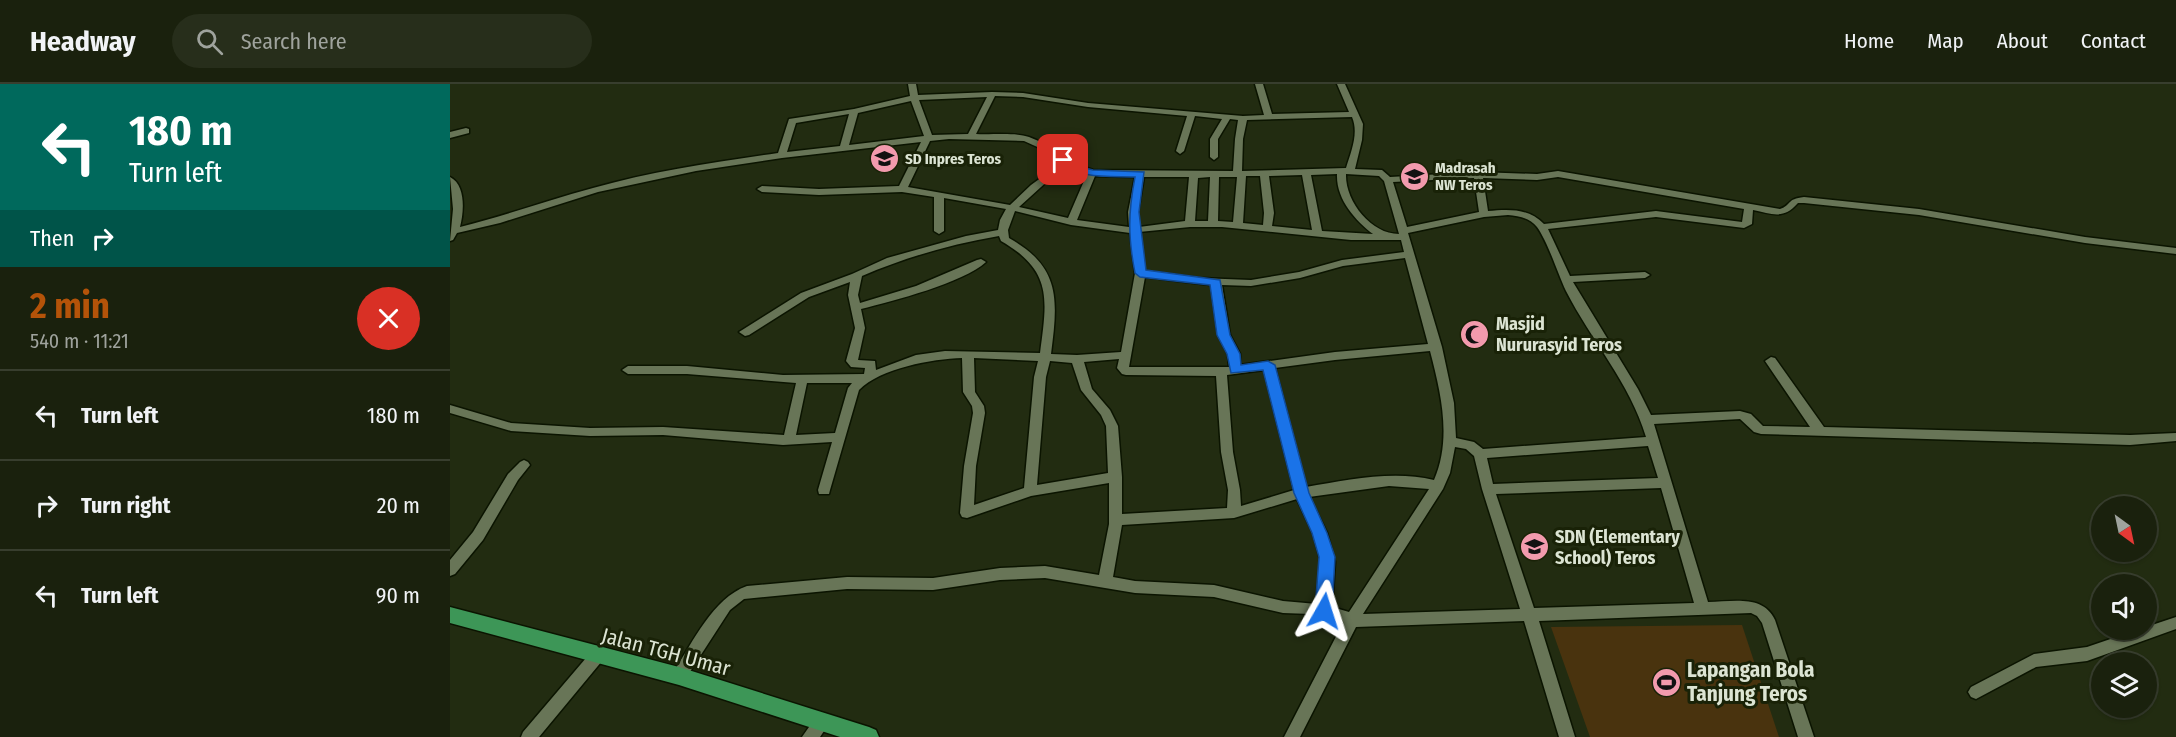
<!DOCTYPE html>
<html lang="en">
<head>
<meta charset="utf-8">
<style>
	:root { --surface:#1a210d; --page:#272e1b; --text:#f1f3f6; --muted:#9fa39d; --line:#383e2e; --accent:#b45309 }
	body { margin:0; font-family:"Fira Sans Condensed",sans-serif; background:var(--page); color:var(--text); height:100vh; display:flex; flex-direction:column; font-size:22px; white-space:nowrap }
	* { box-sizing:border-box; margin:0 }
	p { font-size:20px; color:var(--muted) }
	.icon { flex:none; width:33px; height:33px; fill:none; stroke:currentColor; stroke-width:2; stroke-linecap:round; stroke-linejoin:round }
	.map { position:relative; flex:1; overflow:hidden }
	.details { display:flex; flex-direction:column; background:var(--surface); width:450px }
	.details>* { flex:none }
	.guide { background:#00695c; color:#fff; overflow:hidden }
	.needle { width:39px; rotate:147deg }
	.tools { position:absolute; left:1641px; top:412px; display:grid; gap:12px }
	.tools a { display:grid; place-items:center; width:66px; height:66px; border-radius:50%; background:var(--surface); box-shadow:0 2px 4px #0004,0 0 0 2px var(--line); font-size:30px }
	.pin { position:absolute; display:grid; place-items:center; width:51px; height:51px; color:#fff; margin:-26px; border-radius:12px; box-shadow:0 3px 9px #0006 }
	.me { position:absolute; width:66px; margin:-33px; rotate:6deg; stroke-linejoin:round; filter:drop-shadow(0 0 4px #0008) }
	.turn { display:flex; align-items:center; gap:21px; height:126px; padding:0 30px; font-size:27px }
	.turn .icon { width:78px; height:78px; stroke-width:2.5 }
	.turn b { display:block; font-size:42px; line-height:51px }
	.then { display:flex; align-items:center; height:57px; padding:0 30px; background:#0003; gap:12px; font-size:22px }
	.round { display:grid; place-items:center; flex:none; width:63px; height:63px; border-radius:32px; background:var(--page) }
	.head { display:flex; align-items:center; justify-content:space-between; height:102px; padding:0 30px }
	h1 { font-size:36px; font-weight:700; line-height:45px; color:var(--accent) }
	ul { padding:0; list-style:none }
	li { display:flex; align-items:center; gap:18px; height:90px; padding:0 30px; border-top:2px solid var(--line) }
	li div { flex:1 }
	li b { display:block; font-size:22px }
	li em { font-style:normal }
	header { display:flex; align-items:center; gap:36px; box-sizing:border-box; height:84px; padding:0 30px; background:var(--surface); border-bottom:2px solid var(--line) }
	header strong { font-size:28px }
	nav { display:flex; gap:33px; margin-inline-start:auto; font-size:21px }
	.search { width:420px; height:54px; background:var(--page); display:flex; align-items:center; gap:15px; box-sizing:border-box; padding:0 21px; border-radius:33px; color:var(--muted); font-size:22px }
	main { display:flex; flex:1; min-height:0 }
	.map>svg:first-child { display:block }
	.green { fill:#49330e }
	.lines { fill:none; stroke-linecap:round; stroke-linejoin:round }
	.minor-casing { stroke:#0b1400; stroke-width:3 }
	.major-casing { stroke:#0b1400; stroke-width:3 }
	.minor { fill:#687557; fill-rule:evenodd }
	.major { fill:#3d9657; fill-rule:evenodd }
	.route { fill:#1a73e8; stroke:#114b97; stroke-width:1.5 }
	.labels { text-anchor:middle; stroke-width:6; stroke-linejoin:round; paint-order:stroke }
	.far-poi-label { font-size:15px; font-weight:bold; fill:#dce4d3; stroke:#192207; text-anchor:start }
	.poi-label { font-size:18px; font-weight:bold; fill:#dce4d3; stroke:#192207; text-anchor:start }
	.near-street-label { font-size:21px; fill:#dce4d3; stroke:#192207 }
	.near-poi-label { font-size:21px; font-weight:bold; fill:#dce4d3; stroke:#192207; text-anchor:start }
</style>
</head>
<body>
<header>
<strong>Headway</strong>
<div class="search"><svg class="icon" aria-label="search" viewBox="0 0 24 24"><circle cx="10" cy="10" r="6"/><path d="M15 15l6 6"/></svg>Search here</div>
<nav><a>Home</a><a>Map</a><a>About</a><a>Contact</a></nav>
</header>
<main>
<section class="details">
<div class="guide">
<div class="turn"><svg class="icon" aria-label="left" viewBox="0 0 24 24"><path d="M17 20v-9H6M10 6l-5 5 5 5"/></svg><div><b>180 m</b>Turn left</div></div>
<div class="then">Then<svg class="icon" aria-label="right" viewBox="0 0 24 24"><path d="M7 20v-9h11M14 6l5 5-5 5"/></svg></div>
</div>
<div class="head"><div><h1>2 min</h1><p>540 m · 11:21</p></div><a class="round" style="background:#d93025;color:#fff"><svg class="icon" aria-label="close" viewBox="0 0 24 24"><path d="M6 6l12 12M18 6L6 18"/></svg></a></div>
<ul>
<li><svg class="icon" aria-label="left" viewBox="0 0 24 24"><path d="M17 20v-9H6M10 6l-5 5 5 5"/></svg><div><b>Turn left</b></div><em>180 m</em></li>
<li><svg class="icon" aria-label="right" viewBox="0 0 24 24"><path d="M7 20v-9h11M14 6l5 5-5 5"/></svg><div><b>Turn right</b></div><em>20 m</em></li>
<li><svg class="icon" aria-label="left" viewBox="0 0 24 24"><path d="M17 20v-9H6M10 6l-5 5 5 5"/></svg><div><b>Turn left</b></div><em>90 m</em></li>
</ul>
</section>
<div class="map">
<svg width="1726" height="653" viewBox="0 0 1726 653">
	<rect width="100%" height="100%" fill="#222c11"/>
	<path class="green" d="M1292,541L1329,653H1140L1101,543Z"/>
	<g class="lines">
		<defs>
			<path id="minor" d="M458,0H466L468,11L542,8L573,9L638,19L793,32L814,31L805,0H813L822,30L899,28L887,0H895L913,40L912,56L905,85L932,86L940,93L1028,88L1087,90L1108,87L1330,125C1342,121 1336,115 1354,113L1469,125L1635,153L1726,164V170L1635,159L1469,131L1354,119H1348C1333,136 1323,130 1303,126L1302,140L1294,144L1206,133L1098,145L1120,192L1195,188L1200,191L1195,194L1123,198L1188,305L1201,331L1290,327L1301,330L1313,342L1360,343L1315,277L1321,273L1325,274L1374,343L1680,351L1726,349V357L1680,361L1311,350L1304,348L1290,335L1204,340L1258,518C1282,518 1313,510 1325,536L1364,653H1348L1312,539L1307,532L1301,529L1089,537L1125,653H1109L1074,537L906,543L850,653H834L893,539L861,530L833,529L764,513L685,509L595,494L550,496L483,506L397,505L294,515L280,526L234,597L229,599L224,597L221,592L224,587C243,558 263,514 297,502L397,493L483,494L550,484L595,482L649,491L659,440V399L581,412L517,434L512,433L510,429L514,382L523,329L522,322L513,308L512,274C482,275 431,284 409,306L380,406L379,410H369L368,406L382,358L333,361L213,351L140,352L61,347L0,329V321L61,339L140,344L213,343L334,351L346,299L237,290H178L172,286L178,282H237L333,291L414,290L415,284L401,283L396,277L405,244L398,211L400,198L359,213L299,251L295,252L289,248L351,209L402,190L437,174L516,152L548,146L550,136L556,125L494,114V147L489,150L484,147V113L452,108L369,111L312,108L307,105L312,102L369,105L449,102L471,58L332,74L246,87L148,108L50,139L7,149L3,156L0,157L3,125L0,93C16,101 14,128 10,143C55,132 98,116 143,104C203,87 266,78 328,69L339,35L404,25L460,12ZM545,12L573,13L638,23L737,32L726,67L730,70L734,67L745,32L772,35L760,55V73L764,76L768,73V55L780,35L788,36L785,55L783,87L643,86C619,79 602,61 579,53C566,48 541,51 526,50ZM537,13L518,50L482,51L469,16ZM461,17L474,52L399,61L408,29ZM399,30L390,62L337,68L346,39ZM902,33C909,49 901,68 896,84L792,87L793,55L797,36ZM499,55L574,57L594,66L622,86L637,90L618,134L569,123L602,93L604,91L599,88L581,101L560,121L458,103L480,57ZM887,90C886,115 905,136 923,150L872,147L861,91ZM896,90L929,92L934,97L949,150C921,150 895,117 896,90ZM852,91L862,146L822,142L824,129L819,92ZM645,92L685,93L678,128L679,143L627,136ZM796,92H810L814,129L813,141L793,139ZM694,93H739L735,137L689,143L688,128ZM760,93L758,137H745L748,94ZM769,93H787L783,138L768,137ZM1108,93L1294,125L1292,138L1206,127L1094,140C1078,124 1059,125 1038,127L1033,94L1087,96ZM1024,94L1029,128L957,143L943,98ZM565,127L621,141L680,149L685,189L671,268L627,271L601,270C608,216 611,183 559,154L558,146ZM1058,131C1069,132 1080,134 1087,143C1098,158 1107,188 1116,207C1141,256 1180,299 1196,353L1033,365L1024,358L1006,354L1004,319L992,263L958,149L1034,133ZM740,143H772L901,156H951L954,168L892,176L849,188L801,196L749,194L695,187L689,148ZM549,152L551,157C603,187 597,215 590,269L495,267L466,271L426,286L425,277L408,276L415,244L411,225C443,217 513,199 536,178L531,175L527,176L466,202L410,219L408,211L412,192C456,173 502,160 549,152ZM955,174L978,260L885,268L790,281V270L780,251L772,201L801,202L850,194L893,182ZM695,193L761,201L768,251L778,270L779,283H679ZM980,267C991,309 1002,355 984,396C943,386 897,396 856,403L825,284L885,276ZM524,274L588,277L584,293L574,404L524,421L526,382L535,329L534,322L525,308ZM669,275L667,284L672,290L676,291L766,292L771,368L778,406L777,424L672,430V393L668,342L660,326L642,305L634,278ZM600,277L622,279L631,306L651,331L656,342L658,389L587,401L596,293ZM814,286L844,406L791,422L790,406L783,368L777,291ZM357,299H402L398,304L385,349L346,351ZM1198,362L1208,394L1043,400L1037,374ZM1005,363L1016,365L1024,372L1032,405L1070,525L913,530L993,405L1000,389ZM939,402L979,405L899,528L882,523L885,478L877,449L859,413ZM1211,404L1244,519L1084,524L1046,410ZM847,415L863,449L871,478L867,520L833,517L764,501L685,497L663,493L672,441L784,434Z
				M16,44L19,45V49L0,54V48Z
				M74,376L78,378L80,381L68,396L33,456L5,490L0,492V476L23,448L58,390L70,378Z
				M1726,533V545L1637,577L1586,583L1526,615L1521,613L1518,608L1521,603L1584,570L1637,563L1687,546H1696V543Z
				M147,565L152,567L155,572L152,577L89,653H71L73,648L142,567Z
				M372,631L378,633L380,638L370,653H352L366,633Z"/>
			<path id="major" d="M0,523L229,583L419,643L426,646L429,653H390L229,601L0,539Z"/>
		</defs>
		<use href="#minor" class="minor-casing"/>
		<use href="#major" class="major-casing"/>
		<use href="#minor" class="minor"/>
		<use href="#major" class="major"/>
	</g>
	<path class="route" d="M613,73L628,82L643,86L694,88L689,128L696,186L770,196L780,251L790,270L791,281L818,277L825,281L859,409L877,449L885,473L882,527L880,532L874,534L868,532L865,527L869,473L862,449L844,409L813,286L781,289L777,270L767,251L760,201L690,193L685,189C678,153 678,129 685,93C659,92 628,96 608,76Z"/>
	<defs>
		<symbol id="school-disc" viewBox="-11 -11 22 22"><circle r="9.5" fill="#f29aad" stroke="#192207"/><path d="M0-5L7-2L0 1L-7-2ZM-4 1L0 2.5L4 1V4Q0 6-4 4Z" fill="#111"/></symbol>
		<symbol id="mosque-disc" viewBox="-11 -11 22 22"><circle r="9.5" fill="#f29aad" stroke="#192207"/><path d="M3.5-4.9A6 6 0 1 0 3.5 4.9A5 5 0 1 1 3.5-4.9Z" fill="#111"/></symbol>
		<symbol id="stadium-disc" viewBox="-11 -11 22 22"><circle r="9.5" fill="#f29aad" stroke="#192207"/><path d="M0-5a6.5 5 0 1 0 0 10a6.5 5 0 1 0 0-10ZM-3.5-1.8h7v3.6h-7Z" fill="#111"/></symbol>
	</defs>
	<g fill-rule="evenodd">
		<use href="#school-disc" x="418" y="58" width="33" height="33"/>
		<use href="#school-disc" x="948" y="76" width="33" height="33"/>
		<use href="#mosque-disc" x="1008" y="234" width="33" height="33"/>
		<use href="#school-disc" x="1068" y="446" width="33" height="33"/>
		<use href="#stadium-disc" x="1200" y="582" width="33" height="33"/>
	</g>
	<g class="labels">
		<g class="far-poi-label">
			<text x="455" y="80">SD Inpres Teros</text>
			<text x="985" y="89">Madrasah<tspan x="985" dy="17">NW Teros</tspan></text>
		</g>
		<g class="poi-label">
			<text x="1046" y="246">Masjid<tspan x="1046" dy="21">Nururasyid Teros</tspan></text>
			<text x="1105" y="459">SDN (Elementary<tspan x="1105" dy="21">School) Teros</tspan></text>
		</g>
		<g class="near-street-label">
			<text transform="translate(216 568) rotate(15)" y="7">Jalan TGH Umar</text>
		</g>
		<g class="near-poi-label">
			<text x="1237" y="593">Lapangan Bola<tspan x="1237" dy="24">Tanjung Teros</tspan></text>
		</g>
	</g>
</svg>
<div class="tools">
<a><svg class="needle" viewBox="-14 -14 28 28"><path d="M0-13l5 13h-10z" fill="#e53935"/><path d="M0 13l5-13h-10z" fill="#9fa39d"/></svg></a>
<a><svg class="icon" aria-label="sound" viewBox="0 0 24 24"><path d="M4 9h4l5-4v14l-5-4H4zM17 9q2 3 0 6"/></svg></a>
<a><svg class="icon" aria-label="layers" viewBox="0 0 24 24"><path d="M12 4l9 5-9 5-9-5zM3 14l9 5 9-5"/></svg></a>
</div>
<div class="pin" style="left:613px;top:76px;background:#d93025"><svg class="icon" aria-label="arrive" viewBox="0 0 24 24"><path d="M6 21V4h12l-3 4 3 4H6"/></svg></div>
<svg class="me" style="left:874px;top:527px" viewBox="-20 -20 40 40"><path d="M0-17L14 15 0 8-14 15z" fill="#1a73e8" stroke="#fff" stroke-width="4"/></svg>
</div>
</main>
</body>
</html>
